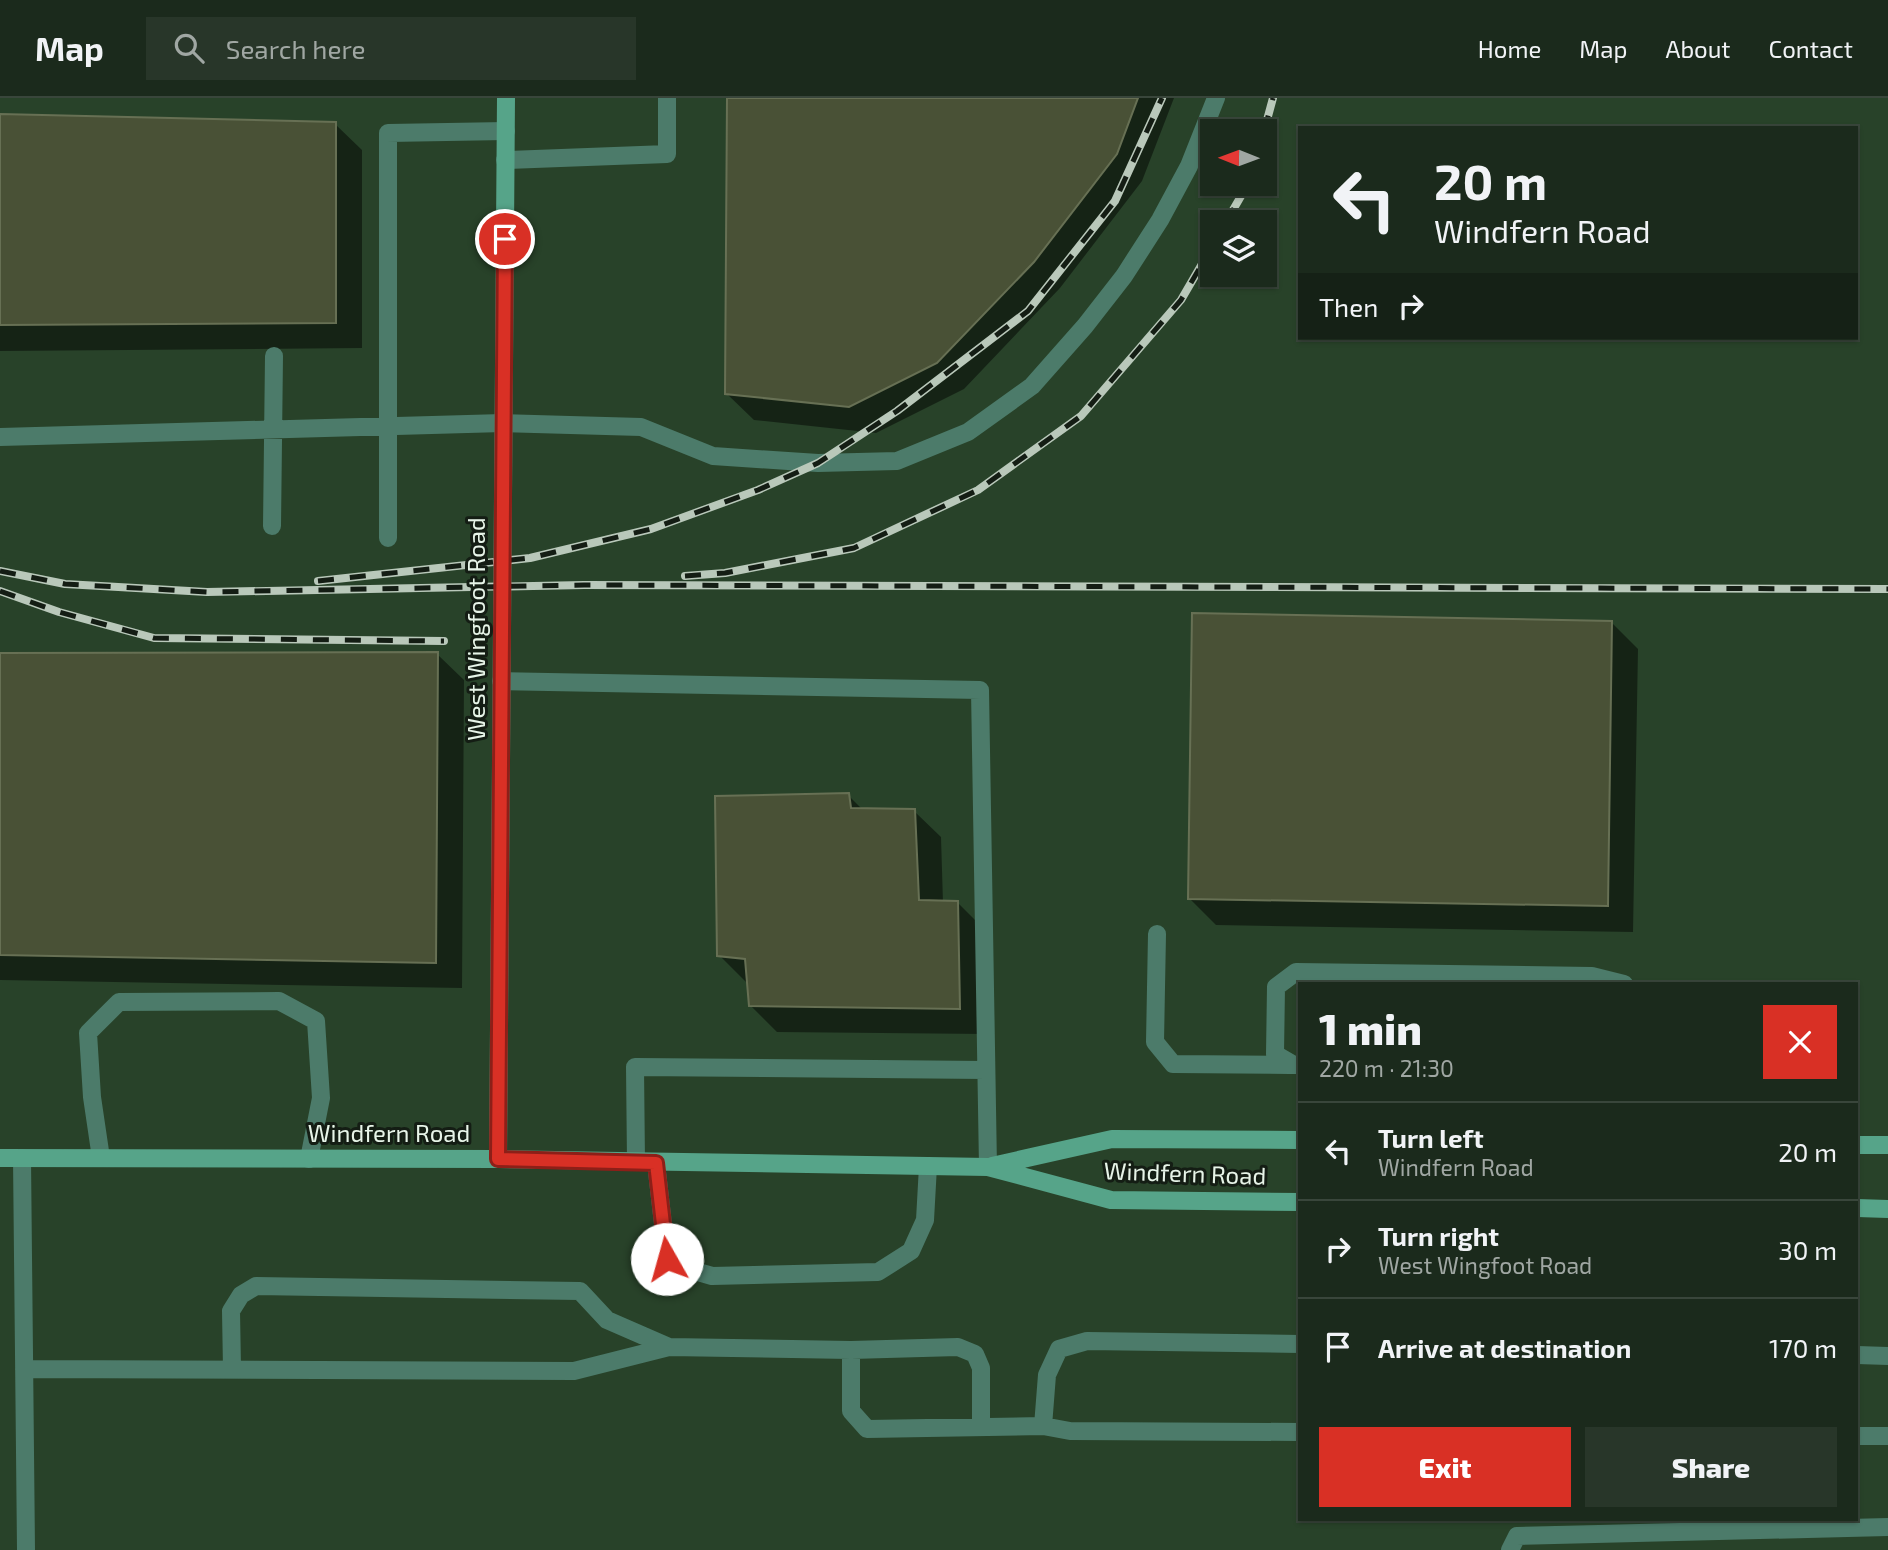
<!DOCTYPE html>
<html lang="en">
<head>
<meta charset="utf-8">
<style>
	:root { --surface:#1b2a1c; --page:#283629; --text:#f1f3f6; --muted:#a0a7a3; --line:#39463b; --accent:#d93025 }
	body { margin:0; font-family:"Exo 2",sans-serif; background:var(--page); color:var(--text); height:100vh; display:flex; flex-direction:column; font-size:26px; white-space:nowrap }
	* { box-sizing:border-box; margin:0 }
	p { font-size:23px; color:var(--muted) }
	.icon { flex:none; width:38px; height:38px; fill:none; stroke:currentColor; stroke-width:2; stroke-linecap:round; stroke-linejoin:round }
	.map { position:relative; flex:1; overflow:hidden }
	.side { position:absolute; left:1298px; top:884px; width:560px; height:539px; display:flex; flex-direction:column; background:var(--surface); border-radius:0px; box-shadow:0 2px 5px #0004,0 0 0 2px var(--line) }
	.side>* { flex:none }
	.top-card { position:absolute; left:1298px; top:28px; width:560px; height:214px; border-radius:0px; box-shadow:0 2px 5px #0004,0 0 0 2px var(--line); background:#1b2a1c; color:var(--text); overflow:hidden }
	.needle { width:46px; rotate:271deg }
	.tools { position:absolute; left:1200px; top:21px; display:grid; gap:14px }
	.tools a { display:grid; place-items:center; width:77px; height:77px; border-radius:0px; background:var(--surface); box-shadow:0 2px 5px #0004,0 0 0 2px var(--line); font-size:35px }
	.pin { position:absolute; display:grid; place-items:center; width:60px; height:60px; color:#fff; margin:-30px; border:4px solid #fff; border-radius:50%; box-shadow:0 2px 7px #0007 }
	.me { position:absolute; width:77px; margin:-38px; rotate:353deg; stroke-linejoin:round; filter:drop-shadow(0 0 5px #0008) }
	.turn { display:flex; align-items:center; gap:24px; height:147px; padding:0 21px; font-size:32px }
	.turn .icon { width:91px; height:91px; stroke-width:2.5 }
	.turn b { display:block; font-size:49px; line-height:60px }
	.then { display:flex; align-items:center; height:66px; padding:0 21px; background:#0003; gap:14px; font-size:26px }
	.round { display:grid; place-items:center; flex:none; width:74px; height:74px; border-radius:0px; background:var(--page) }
	.headline { display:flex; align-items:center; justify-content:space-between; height:119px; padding:0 21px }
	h1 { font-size:42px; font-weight:800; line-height:52px }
	.primary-button { display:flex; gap:14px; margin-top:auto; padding:14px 21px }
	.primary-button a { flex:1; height:80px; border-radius:0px; background:var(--accent); color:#fff; font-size:28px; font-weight:800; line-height:80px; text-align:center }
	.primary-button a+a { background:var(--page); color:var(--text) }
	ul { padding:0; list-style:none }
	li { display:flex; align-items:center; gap:21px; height:98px; padding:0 21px; border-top:2px solid var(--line) }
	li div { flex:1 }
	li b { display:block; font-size:26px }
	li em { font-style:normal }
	header { display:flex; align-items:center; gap:42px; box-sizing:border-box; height:98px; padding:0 35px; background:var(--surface); border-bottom:2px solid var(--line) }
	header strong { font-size:33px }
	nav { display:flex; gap:38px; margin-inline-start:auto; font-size:24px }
	.search { width:490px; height:63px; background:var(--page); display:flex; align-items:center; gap:18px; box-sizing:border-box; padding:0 24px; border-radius:0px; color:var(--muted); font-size:26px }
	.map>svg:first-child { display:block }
	.built { fill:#284229; fill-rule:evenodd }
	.shadow { fill:#0007 }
	.building { fill:#495136; stroke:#677054; stroke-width:2 }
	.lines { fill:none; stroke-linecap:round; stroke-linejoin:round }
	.lane { stroke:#4c7b6a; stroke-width:18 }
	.secondary { stroke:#56a489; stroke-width:18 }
	.rail-casing { stroke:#b9c8ba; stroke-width:8 }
	.rail { stroke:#141d14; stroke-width:5; stroke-dasharray:16; stroke-linecap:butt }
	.route-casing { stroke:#8d1f18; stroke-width:18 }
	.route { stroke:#d93025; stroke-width:12 }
	.labels { text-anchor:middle; stroke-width:6; stroke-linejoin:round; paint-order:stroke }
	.street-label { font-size:24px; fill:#e7f4e8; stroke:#141d14 }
</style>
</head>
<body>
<header>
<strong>Map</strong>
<div class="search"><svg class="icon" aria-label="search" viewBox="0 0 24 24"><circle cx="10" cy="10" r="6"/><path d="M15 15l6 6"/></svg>Search here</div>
<nav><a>Home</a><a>Map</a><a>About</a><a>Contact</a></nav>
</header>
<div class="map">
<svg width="1888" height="1452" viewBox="0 0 1888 1452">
	<rect width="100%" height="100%" fill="#243825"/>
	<path class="built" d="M0,0H1888V1452H0ZM1300,30H1857V240H1300ZM1213,33H1265V86H1213ZM1213,124H1265V177H1213ZM1300,886H1857V1421H1300Z"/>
	<path class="shadow" d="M729,0H1174L1142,83L1060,190L964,291L876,335L754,322L727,296Z
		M0,18L335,26L362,52V250L0,253Z
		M1611,524L1638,551L1633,834L1216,827L1190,801Z
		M437,556L464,582L462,890L0,882V557Z
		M848,697L863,712L914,713L941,739L943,805H958L984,831L985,936L777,934L751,908L749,884H746L719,857Z"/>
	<path class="building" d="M727,0H1138L1117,56L1034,164L937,265L849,309L725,296Z
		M0,16L336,24V225L0,227Z
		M1192,515L1612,523L1608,808L1188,801Z
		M438,554L436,865L0,857V555Z
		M849,695L851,710L915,711L919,802L958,803L960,911L749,908L745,861L717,858L715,698Z"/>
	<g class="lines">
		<path class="lane" d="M505,62L667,56V0
			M0,339L503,325L641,329L713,358L818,365L897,363L968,334L1032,288L1085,228L1124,178L1160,122L1189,68L1216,0
			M272,428L274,258
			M388,440V35L506,33
			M501,583L980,592L988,1069
			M1157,836L1155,944L1173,966L1290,967
			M1300,967H1294L1275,956L1276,889L1296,874L1592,878L1624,886
			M22,1060L26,1452
			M101,1060L92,999L88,935L119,904L279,903L316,923L321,1000L309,1061
			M636,1064L635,969L986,972
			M656,1065L667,1161L681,1169L712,1178L878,1174L911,1153L925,1122L928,1068
			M851,1252L958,1249L975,1256L981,1270V1329
			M1857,1257L1888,1258
			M24,1271L574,1273L669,1249L851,1252V1313L867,1331L1043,1328L1070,1333L1300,1334
			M232,1271L231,1213L241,1197L256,1188L580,1193L607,1222L669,1249
			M1043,1328L1047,1277L1059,1251L1087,1243L1300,1246
			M1857,1338H1888
			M1510,1452L1517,1438L1888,1429"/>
		<path class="secondary" d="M1857,1047H1888
			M0,1060L498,1061L988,1069L1111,1102L1300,1104
			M498,1061L506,0
			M992,1068L1112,1041L1300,1042
			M1857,1110L1888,1111"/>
		<defs>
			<path id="rail" d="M1264,33L1273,0
				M1226,124L1248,86
				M0,473L65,486L207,494L584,487L1888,491
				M685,478L725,475L854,450L978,392L1081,318L1181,202L1213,147
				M318,483L530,460L651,431L758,392L818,365L897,313L1028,213L1115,103L1162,0
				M0,493L59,514L154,540L444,543"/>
		</defs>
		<use href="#rail" class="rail-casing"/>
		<use href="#rail" class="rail"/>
	</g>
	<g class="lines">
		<defs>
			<path id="route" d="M505,141L498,1061L656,1065L667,1161"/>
		</defs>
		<use href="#route" class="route-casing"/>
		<use href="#route" class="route"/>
	</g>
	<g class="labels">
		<g class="street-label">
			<text transform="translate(477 531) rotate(-90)" y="8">West Wingfoot Road</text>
			<text x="389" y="1044">Windfern Road</text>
			<text transform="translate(1185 1076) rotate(2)" y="8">Windfern Road</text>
		</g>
	</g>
</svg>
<div class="tools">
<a><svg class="needle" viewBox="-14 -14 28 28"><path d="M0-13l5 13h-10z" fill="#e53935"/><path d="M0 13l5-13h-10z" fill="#a0a7a3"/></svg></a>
<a><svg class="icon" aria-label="layers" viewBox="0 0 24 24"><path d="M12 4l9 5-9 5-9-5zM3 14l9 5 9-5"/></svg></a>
</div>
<div class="pin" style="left:505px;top:141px;background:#d93025"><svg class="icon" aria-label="arrive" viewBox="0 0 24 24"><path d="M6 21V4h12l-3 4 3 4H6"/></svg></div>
<svg class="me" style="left:667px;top:1161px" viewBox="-20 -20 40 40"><circle r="19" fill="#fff"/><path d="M0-13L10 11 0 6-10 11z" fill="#d93025"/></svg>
<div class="top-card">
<div class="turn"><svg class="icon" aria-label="left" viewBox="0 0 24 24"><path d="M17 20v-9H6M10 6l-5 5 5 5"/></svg><div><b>20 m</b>Windfern Road</div></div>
<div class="then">Then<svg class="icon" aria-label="right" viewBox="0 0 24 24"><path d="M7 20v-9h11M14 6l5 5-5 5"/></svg></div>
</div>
<section class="side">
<div class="headline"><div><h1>1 min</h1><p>220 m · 21:30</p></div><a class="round" style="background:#d93025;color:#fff"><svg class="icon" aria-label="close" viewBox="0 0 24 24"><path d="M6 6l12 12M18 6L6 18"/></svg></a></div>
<ul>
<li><svg class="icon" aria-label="left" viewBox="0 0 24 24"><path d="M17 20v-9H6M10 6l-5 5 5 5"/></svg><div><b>Turn left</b><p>Windfern Road</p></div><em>20 m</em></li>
<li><svg class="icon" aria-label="right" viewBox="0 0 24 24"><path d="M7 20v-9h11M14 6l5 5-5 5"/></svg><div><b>Turn right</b><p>West Wingfoot Road</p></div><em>30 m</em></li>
<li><svg class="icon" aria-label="arrive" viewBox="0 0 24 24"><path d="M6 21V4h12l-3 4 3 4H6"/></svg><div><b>Arrive at destination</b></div><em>170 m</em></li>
</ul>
<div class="primary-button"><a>Exit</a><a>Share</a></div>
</section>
</div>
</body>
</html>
